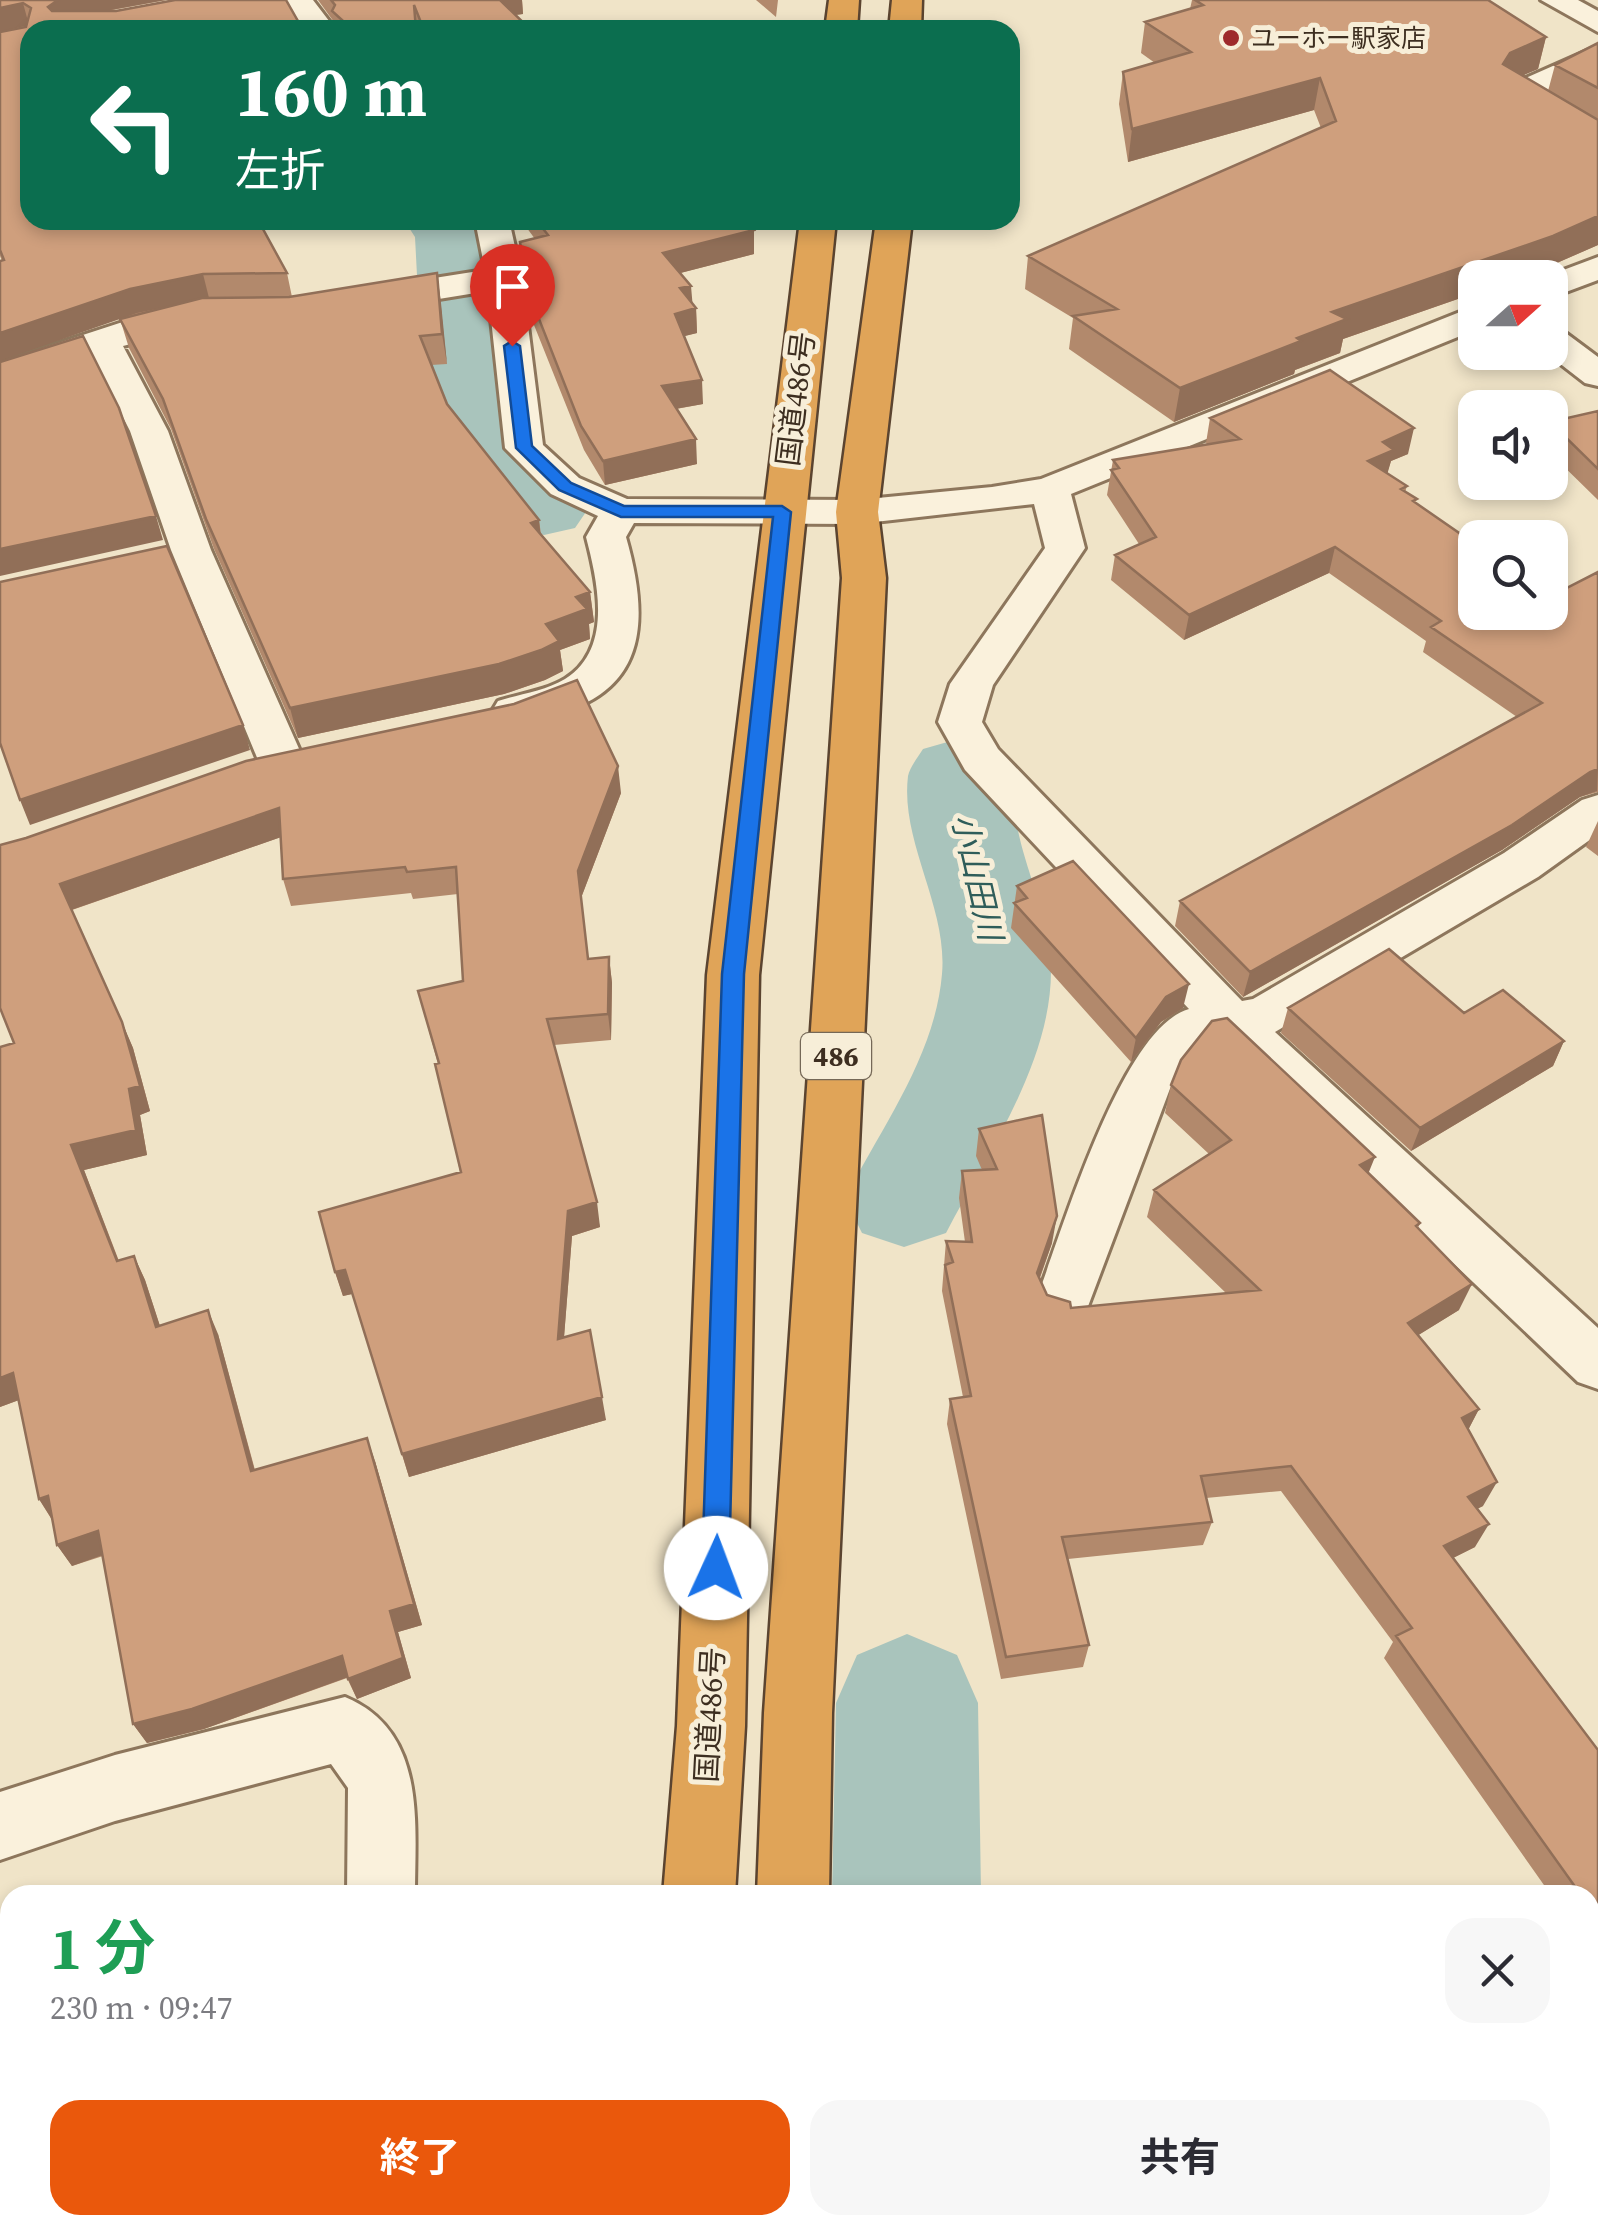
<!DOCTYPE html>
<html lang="ja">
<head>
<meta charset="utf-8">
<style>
	:root { --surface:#fff; --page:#f7f7f7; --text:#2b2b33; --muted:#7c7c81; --accent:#ea580c }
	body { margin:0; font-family:"Source Serif 4","Noto Sans JP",serif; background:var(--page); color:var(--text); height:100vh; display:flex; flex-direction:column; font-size:38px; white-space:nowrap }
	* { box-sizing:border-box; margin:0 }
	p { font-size:32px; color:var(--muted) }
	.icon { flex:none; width:55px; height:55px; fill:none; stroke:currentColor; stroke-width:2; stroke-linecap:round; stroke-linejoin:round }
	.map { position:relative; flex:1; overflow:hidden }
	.panel { position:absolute; left:0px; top:1885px; width:1600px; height:350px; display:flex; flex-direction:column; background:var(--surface); border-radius:30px 30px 0 0; box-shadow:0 5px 15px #0003 }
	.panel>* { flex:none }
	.banner { position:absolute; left:20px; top:20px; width:1000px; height:210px; border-radius:30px; box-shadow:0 5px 15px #0003; background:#0b6e4f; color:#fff; overflow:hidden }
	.needle { width:65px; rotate:69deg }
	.controls { position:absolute; left:1458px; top:260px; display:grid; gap:20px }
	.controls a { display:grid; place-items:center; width:110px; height:110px; border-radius:20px; background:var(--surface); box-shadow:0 5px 15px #0003; font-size:50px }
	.pin { position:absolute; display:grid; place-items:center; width:85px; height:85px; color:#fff; margin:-102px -42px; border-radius:50% 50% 50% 0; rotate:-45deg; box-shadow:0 0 10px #0007 }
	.pin .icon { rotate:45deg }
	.me { position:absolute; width:110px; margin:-55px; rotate:2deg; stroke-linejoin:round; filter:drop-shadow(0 0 8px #0008) }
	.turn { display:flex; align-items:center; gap:35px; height:210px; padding:0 50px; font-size:45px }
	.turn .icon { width:130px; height:130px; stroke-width:2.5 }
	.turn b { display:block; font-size:70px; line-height:85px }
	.round { display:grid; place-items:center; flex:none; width:105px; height:105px; border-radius:30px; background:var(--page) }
	.overview { display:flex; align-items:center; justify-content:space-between; height:170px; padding:0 50px }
	h1 { font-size:60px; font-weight:700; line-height:75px; color:#1e9e55 }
	.primary-button { display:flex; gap:20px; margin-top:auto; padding:20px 50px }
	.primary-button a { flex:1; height:115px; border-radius:30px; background:var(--accent); color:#fff; font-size:40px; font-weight:700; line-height:115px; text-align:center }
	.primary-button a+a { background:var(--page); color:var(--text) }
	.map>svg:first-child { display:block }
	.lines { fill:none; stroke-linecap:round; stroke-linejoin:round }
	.river { fill:#a9c4bc; fill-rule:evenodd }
	.street-casing { stroke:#8d765c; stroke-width:6 }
	.highway-casing { stroke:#5b4430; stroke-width:5 }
	.street { fill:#faf1dc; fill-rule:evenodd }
	.highway { fill:#e0a458; fill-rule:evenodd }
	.wall { fill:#b2896c }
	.shaded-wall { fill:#916f58 }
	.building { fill:#cf9f7d; stroke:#916f58; stroke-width:2.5 }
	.route { fill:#1a73e8; stroke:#114b97; stroke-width:2.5 }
	.poi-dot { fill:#9e2a2b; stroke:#f7eed8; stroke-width:4 }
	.labels { text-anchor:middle; stroke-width:10; stroke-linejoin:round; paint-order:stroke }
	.far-poi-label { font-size:25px; fill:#3d2e20; stroke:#f7eed8; text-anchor:start }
	.shield { fill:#f7eed8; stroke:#756857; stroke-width:2.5 }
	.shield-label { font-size:28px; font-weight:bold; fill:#3d2e20 }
	.street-label { font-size:30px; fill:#3d2e20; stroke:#f7eed8 }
	.water-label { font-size:32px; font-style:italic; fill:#2f5d5a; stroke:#f7eed8 }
</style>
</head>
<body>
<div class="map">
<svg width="1598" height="2235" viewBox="0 0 1598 2235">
	<rect width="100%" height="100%" fill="#f0e4c8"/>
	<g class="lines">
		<path class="river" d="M404,220H480L491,235C496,294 493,383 519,435C531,460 570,484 588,509L575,528L544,535L513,528L438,447L423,391L415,237Z
			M958,739L993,749C1012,780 1013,816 1023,851C1034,890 1051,930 1051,971C1051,1063 987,1154 946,1233L904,1247L862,1233L845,1199C881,1127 935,1057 942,974C948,907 900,842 908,776C910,767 918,757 923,749Z
			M907,1634L957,1655L978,1703L981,1893L832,1895L836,1703L857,1655Z"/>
		<defs>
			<path id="street" d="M283,0H313L336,30H306Z
				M1541,0H1578L1598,11V32Z
				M1598,46V67L1538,96L1598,130V154L1498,95L1503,88Z
				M475,220H509L522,278L543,445L579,478L627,499L857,500L992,487L1041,479L1475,306V330L1071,494L1085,548L993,685L982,722L998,749L1242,1001L1253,999L1504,853L1582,800L1598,795V834L1538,877L1275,1032L1598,1328V1389L1578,1382L1221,1042L1203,1046L1171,1086L1084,1317L1064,1324L1044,1317L1036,1300C1062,1233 1121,1028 1189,1009L965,770L938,722L950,684L1045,548L1034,504L857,524L634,523L626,537C648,614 650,688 559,713C538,719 520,727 498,721L492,711L498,701C520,694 545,691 565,679C613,649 598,583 586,537L598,516L551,494L505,448L488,291L371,310L358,307L353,299L358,291L371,288L485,270Z
				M1598,257V280L1550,298V278H1542Z
				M195,305L208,308L213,316L208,324L123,346L168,431L211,550L304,760L297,771L281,775L265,771L258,760L171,550L130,431L92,356L0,385V362L138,317Z
				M1550,328L1563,331L1598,357V386L1585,383L1545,352H1550Z
				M345,1697C427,1731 415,1822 415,1895H347L348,1788L331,1764L115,1821L0,1860V1792L115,1755Z
				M344,2225H420V2235H344Z"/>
			<path id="highway" d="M829,0H859L857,30H825Z
				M892,0H922L921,30H889Z
				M800,220H836L759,975L745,1726L735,1895H663L677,1726L707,975Z
				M876,220H912L878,512L886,578L832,1713L829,1895H757L764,1713L842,578L836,512Z
				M637,2225H715L716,2235H636Z
				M746,2225H824V2235H744Z"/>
		</defs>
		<use href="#street" class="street-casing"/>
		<use href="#highway" class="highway-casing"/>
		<use href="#street" class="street"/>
		<use href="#highway" class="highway"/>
	</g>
	<path class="wall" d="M0,0H166L107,11L30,30L287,273L292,297L437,273L447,364L431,365L447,404L539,520L541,534L590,592L594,622L589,624L590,639L560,650L563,671L545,680L504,694L298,738L214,549L171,429L129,348L120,319L2,261L0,256Z
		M318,0H522L523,14L515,15L531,30H418L417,28V30H336L334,22Z
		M756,0H778L776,17Z
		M1192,0H1488L1546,37L1538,69L1522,75L1548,91L1555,65L1598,43V245L1543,269L1519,278H1475V293L1343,339L1340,353L1295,370L1294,374L1174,422L1069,349L1073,318L1025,289L1028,256L1321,128L1314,110L1128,162L1119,104L1123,72L1155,63L1141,53L1145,22L1190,9Z
		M521,220H745L754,254L680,273L692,303L696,308L697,333L684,336L703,404L676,409L697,464L605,485L584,450L530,315L520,242L535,239Z
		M1598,411V500L1550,453V421Z
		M1210,418L1408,454L1391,461L1387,473L1407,486L1405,492L1417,499L1415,503L1551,596L1598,572V792L1580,797L1502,850L1243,997L1175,926L1180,901L1517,717L1423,652L1426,641L1329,573L1184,640L1111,580L1115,555L1139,544L1107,495L1113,460L1207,444L1206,443Z
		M621,793L581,898L588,959L609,957L612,983L611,1040L554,1045L600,1227L572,1236L564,1337L606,1420L409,1477L352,1294L343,1296L335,1272L460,1172L438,1064L418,991L463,981L458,894L413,899L411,893L291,906L283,879L281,837L72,910L133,1048L150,1111L140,1115L147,1155L84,1170L119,1261L134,1256L145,1280L160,1326L218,1334L255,1470L375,1461L422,1625L398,1632L411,1678L357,1699L347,1678L204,1729L147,1743L133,1724L103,1556L72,1566L57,1545L52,1520L39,1499L19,1400L0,1407V1047L14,1043L0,845Z
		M1598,821V856L1586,847Z
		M1017,886L1183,1008L1161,1022L1131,1062L1011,928Z
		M1288,1008L1464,1013L1564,1041L1553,1066L1411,1151L1281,1033Z
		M1171,1085L1368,1173L1420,1223L1418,1228L1459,1310L1418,1335L1479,1409L1468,1430L1483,1506L1477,1509L1475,1547L1453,1558L1598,1750V1962L1590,1951V1895H1551L1384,1658L1393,1642L1281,1491L1206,1498L1212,1522L1203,1545L1068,1559L1089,1645L1083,1667L1001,1679L947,1424L950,1399L963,1397L942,1291L946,1241L965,1242L959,1198L962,1171L982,1170L976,1156L979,1129L1052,1243L1040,1278L1047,1295L1071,1308L1227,1294L1147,1217L1154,1190L1209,1154L1165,1113Z
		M999,2225H1254L1256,2235H1000Z
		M1347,2225H1497L1470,2235H1351Z"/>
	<path class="shaded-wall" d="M58,0H166L72,17L54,29L48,7Z
		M495,0H522L523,14L497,17Z
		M23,3L29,25L0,32V8Z
		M1546,37L1538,69L1501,85L1503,64L1510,53Z
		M1320,78L1314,110L1128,162L1132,129Z
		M1598,216V245L1543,269L1519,278H1475V293L1343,339L1340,353L1295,370L1294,374L1174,422L1180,388L1332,312Z
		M754,230V254L665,277L663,253Z
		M437,273L441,303L447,364L442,334Z
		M203,274L209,298L137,313L0,361V333L130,289Z
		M691,286L693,309L696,308L697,333L677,338L675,314L680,288Z
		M702,380L703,404L663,411L662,386Z
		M1414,428L1408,454L1391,461L1387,475L1368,461L1383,442Z
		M696,439L697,464L605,485L603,461Z
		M156,516L163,540L0,576V549Z
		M539,520L542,550L531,523Z
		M1335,547L1329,573L1184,640L1189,615Z
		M590,592L594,622L589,624L590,639L560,650L563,671L545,680L504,694L298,738L290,708L546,624L576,597Z
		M243,725L250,750L30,825L20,800Z
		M618,766L621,793L581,898L578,871Z
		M1598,769L1597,791L1580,797L1502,850L1243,997L1250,972L1590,772Z
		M279,808L287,835L71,910L60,884Z
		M609,957L612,983L611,1040L608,1014Z
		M1189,984L1183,1008L1161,1022L1131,1062L1136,1038L1166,997Z
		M122,1022L133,1048L150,1111L140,1115L147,1155L84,1170L128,1286L117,1261L71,1145L129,1089Z
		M1564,1041L1553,1066L1411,1151L1420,1128Z
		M1375,1157L1364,1184L1360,1165Z
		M597,1202L600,1227L572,1236L562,1363L558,1339L568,1211Z
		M1057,1216L1052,1243L1032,1299L1037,1273Z
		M134,1256L145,1280L168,1351L156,1327Z
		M345,1270L352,1294L343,1296L335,1272Z
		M1472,1284L1459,1310L1396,1349L1408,1323Z
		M208,1310L218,1334L261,1494L251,1471Z
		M13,1373L27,1397L0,1407V1378Z
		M602,1397L606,1420L409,1477L402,1454Z
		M1479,1409L1466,1434L1462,1418Z
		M367,1438L375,1461L422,1625L398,1632L411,1678L357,1699L348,1679L390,1611Z
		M1497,1482L1483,1506L1454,1520L1468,1497Z
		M48,1496L53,1521L39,1499Z
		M1489,1524L1475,1547L1431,1569L1444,1546Z
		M98,1531L111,1552L72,1566L57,1545Z
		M342,1656L351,1676L204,1729L147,1743L133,1724Z
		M1480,2225H1497L1470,2235H1452Z"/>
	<path class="building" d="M0,0H58L48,7L52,11H116L175,0H286L303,30H30V220H258L287,273L203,274L130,289L0,333V261L4,260L0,250V32L26,27L31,8L23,3L0,8Z
		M331,0H500L531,30H424L414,5L416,30H353L332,11L335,5Z
		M1195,0H1488L1546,37L1510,53L1503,64L1598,120V216L1553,236L1332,312L1347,319L1297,338L1301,341L1180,388L1073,316L1117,309L1028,256L1336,121L1320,78L1132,129L1123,72L1191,52L1145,22L1203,5Z
		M1598,43V88L1555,65Z
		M536,220H745L754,230L663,253L691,286L680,288L696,308L675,314L702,380L662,386L696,439L603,461L581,426L528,291L520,242L548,235Z
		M437,273L442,334L420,336L447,404L539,520L531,523L590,592L576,597L587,609L546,624L559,641L541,650L499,664L290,708L206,519L163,399L120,319L202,298L289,297Z
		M83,336L119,408L156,516L0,549V362Z
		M1330,370L1414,428L1383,442L1394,450L1368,461L1407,486L1401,489L1417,499L1413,501L1475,544V612H1550V595L1551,596L1598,572V769L1590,772L1512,825L1250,972L1180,901L1542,703L1431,627L1441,621L1335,547L1189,615L1115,555L1156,537L1111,470L1119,468L1113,460L1240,439L1210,418Z
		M1598,411V469L1550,422Z
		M167,546L243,725L20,800L0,743V582Z
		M577,680L618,766L578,871L588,959L609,957L608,1014L547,1019L597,1202L568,1211L558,1339L590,1330L602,1397L402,1454L345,1270L335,1272L319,1212L461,1172L435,1064L439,1063L418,991L463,981L456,867L407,872L405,867L283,879L279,808L60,884L122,1022L140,1086L129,1089L136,1130L71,1145L117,1261L134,1256L156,1327L208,1310L251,1471L367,1438L414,1604L390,1611L403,1658L348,1679L342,1656L192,1709L133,1724L98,1531L57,1545L48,1496L39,1499L13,1373L0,1378V1047L14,1043L0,1008V845L26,838L246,761L514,704Z
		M1073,861L1189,984L1166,997L1136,1038L1014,903L1027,898L1017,886Z
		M1389,949L1464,1013L1503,990L1564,1041L1420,1128L1288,1008Z
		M1227,1018L1375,1157L1360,1165L1420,1223L1416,1226L1472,1284L1408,1323L1479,1409L1462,1418L1497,1482L1468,1497L1489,1524L1444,1546L1598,1750V1919L1590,1907V1895H1581L1396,1636L1412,1628L1291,1466L1201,1476L1212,1522L1062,1537L1089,1645L1006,1657L950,1399L971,1396L945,1265L953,1262L946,1241L972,1242L962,1171L997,1169L979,1129L1042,1115L1057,1216L1037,1273L1047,1295L1070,1302L1071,1308L1260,1290L1154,1190L1231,1140L1171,1085L1181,1060L1212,1021Z
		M1010,2225H1254L1256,2235H1011Z
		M1370,2225H1480L1452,2235H1374Z"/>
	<path class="route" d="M512,341L520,346L532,446L571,483L624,506H782L791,512L744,974L729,1568L725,1577L716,1580L706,1577L702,1568L722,974L773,517H621L559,490L516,448L504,346Z"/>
	<circle class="poi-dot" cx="1231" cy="38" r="10"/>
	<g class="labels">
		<g class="far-poi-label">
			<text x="1251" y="47">ユーホー駅家店</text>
		</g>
		<rect class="shield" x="801" y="1033" width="70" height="46" rx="8"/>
		<g class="shield-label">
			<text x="836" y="1066">486</text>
		</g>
		<g class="street-label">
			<text transform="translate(796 399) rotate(-83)" y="10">国道486号</text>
			<text transform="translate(710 1715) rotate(-87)" y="10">国道486号</text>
		</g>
		<g class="water-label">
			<text transform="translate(977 877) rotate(77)" y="11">小山田川</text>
		</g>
	</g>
</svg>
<div class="controls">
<a><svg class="needle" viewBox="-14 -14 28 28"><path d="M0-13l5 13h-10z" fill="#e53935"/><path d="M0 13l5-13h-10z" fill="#7c7c81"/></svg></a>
<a><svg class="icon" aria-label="sound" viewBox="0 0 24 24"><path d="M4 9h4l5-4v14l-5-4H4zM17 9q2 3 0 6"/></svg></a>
<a><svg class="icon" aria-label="search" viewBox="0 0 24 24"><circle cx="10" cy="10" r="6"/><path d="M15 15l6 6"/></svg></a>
</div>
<div class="pin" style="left:512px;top:346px;background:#d93025"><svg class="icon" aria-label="arrive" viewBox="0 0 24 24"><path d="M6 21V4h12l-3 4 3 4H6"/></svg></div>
<svg class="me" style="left:716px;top:1568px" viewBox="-20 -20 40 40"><circle r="19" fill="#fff"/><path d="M0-13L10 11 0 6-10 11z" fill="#1a73e8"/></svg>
<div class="banner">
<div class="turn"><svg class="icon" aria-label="left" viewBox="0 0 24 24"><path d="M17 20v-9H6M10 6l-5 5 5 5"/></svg><div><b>160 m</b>左折</div></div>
</div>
<section class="panel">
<div class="overview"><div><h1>1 分</h1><p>230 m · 09:47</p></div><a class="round"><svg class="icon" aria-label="close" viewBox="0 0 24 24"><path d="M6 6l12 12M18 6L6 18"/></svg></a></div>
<div class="primary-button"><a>終了</a><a>共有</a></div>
</section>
</div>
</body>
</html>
